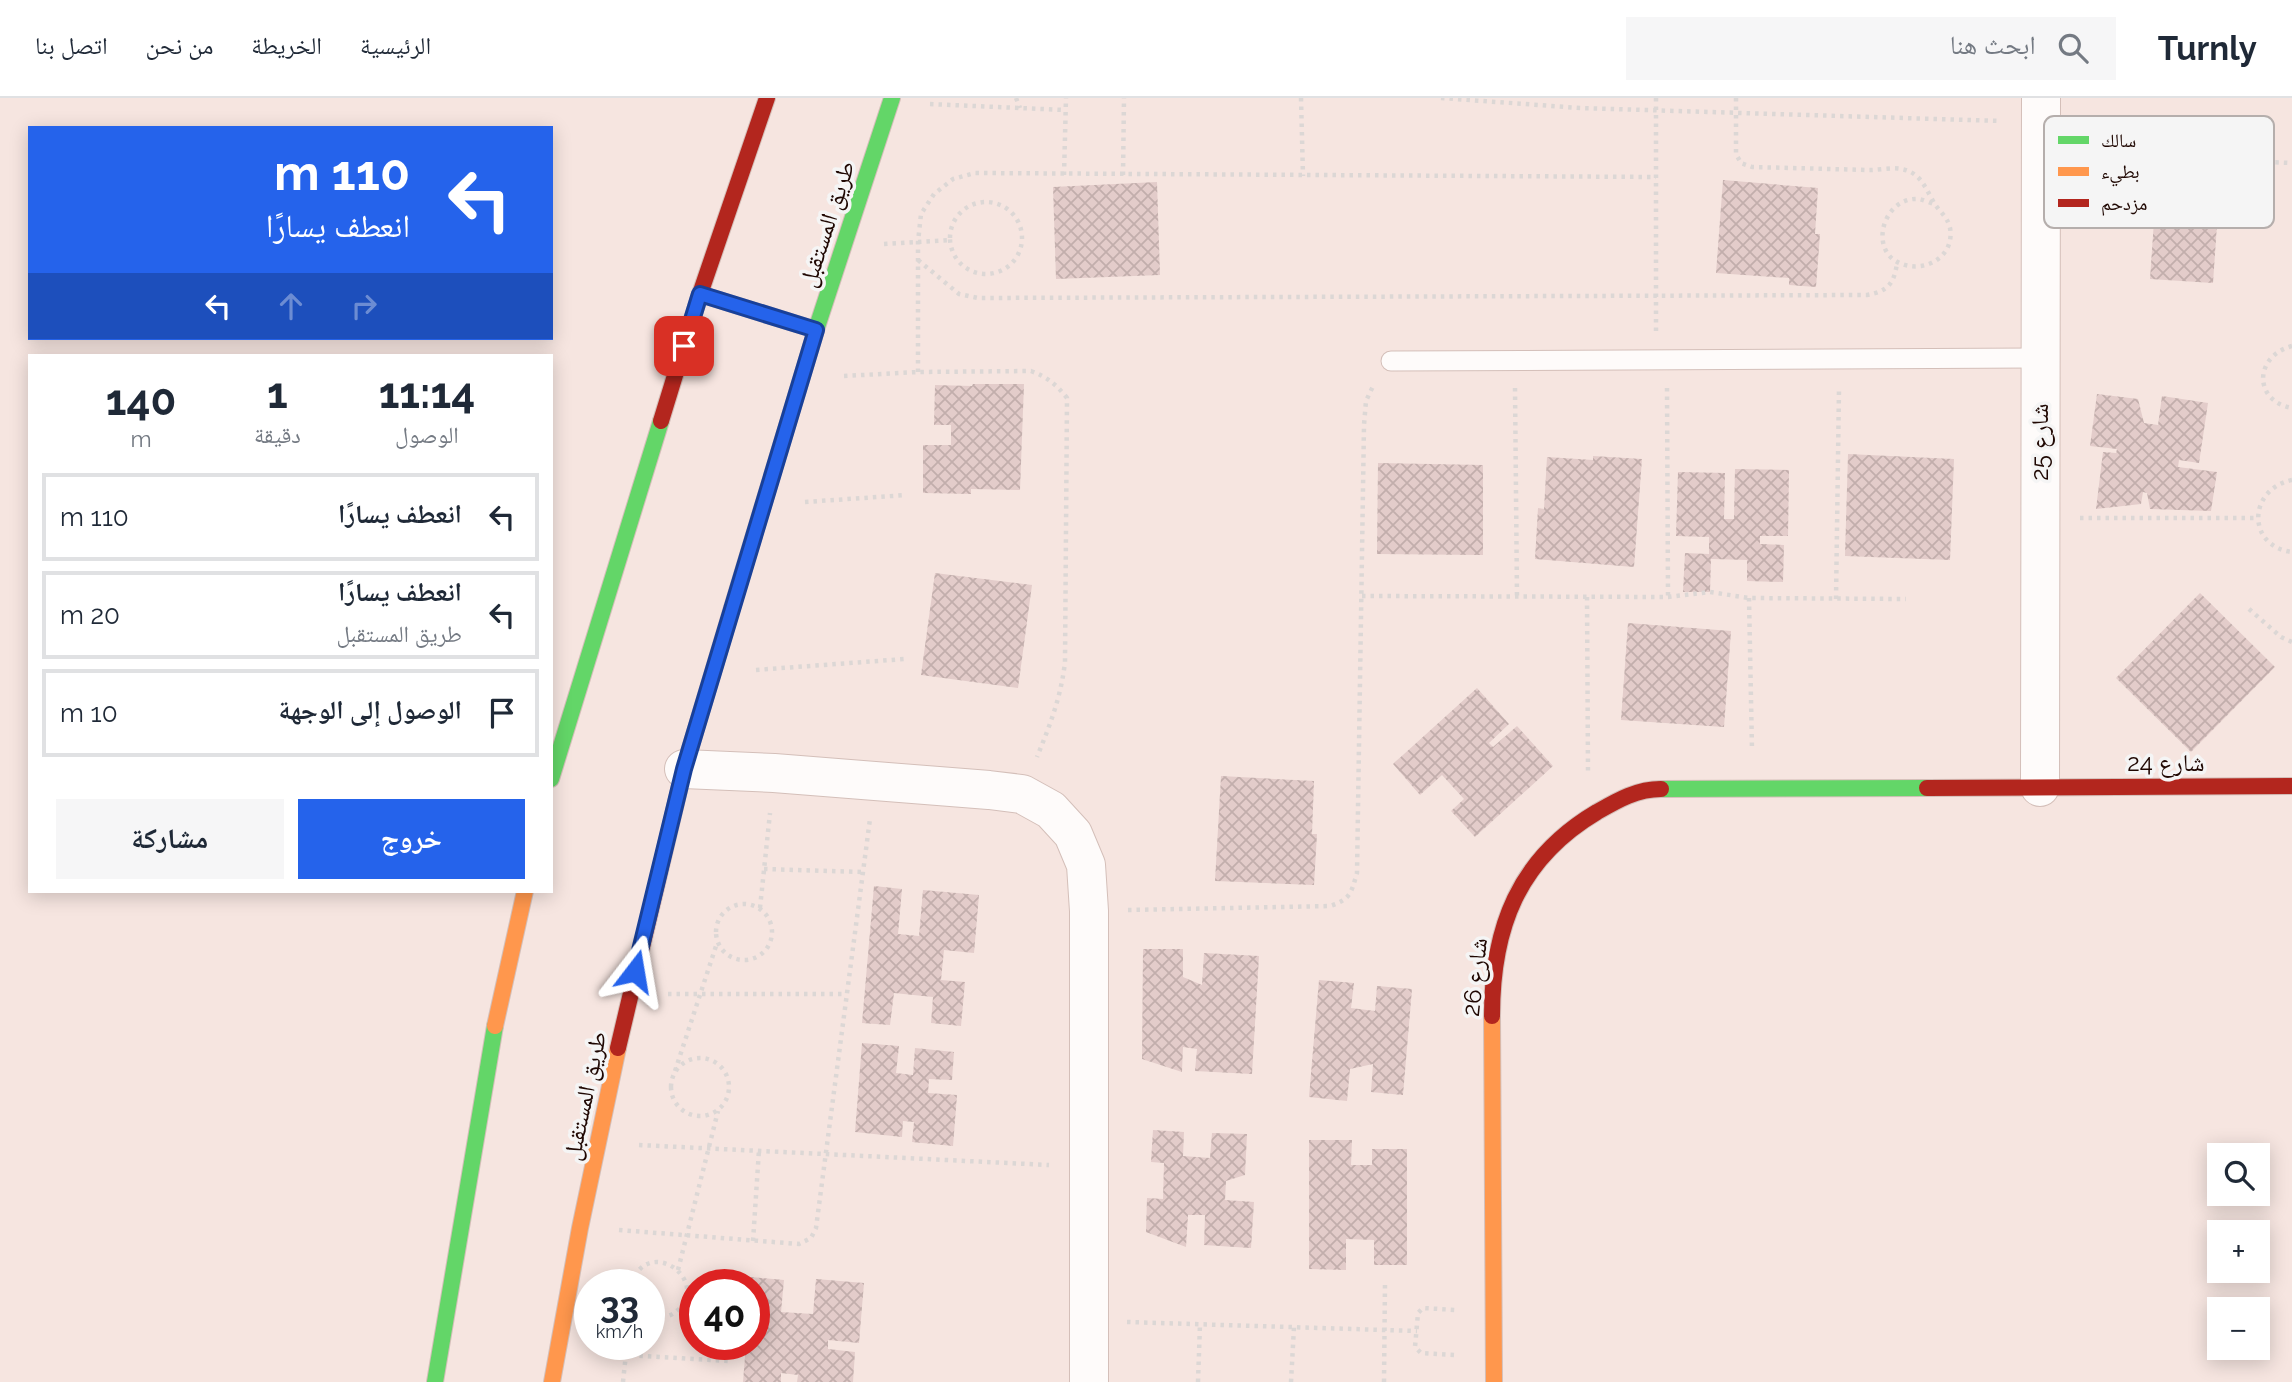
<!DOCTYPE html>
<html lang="ar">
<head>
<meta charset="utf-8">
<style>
	:root { --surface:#fff; --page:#f6f6f7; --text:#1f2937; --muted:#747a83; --line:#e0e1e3; --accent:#2563eb }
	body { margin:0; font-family:Raleway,"Noto Naskh Arabic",sans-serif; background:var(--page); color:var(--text); direction:rtl; height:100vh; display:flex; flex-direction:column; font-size:26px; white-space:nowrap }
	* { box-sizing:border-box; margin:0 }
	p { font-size:23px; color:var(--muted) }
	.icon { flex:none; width:38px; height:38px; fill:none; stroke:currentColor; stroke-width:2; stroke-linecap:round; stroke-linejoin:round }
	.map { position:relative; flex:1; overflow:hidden; direction:ltr }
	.panel { position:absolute; left:28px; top:256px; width:525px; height:539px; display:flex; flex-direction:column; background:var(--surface); border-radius:0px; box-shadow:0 4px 18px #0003; direction:rtl }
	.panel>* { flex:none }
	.guide { position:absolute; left:28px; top:28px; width:525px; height:214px; border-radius:0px; box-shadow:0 4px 18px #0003; direction:rtl; background:#2563eb; color:#fff; overflow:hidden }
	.fabs { position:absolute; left:2207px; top:1045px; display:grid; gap:14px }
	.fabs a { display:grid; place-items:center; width:63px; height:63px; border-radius:0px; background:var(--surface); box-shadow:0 4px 18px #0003; font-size:35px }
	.speed { position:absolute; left:574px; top:1171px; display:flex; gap:14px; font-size:35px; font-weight:700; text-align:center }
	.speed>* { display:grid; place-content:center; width:91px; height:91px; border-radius:50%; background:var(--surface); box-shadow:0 4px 18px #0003; line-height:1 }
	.speed small { font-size:18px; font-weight:400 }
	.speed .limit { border:10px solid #d22; background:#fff; color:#111 }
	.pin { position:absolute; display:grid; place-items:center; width:60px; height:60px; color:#fff; margin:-30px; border-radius:14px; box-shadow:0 4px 10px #0006 }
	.me { position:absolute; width:77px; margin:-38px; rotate:14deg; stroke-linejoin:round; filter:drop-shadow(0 0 5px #0008) }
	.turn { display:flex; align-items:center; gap:24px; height:147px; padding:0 28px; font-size:32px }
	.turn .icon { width:91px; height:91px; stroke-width:2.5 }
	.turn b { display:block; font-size:49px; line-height:60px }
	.lanes { display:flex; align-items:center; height:66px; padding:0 28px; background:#0003; justify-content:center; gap:35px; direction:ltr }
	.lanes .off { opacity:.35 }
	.eta { display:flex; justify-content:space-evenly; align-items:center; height:119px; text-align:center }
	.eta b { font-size:42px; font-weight:700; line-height:49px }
	.button { display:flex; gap:14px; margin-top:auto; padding:14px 28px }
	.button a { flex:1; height:80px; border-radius:0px; background:var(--accent); color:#fff; font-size:28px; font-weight:700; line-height:80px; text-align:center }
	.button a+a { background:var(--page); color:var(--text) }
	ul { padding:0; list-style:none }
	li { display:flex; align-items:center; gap:21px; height:88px; margin:0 14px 10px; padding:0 14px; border:4px solid var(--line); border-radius:0px }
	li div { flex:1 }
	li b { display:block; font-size:26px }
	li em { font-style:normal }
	header { display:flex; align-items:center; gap:42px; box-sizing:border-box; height:98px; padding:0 35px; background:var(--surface); border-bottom:2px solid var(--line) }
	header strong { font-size:33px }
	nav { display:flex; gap:38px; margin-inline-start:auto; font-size:24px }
	.search { width:490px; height:63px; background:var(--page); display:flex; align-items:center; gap:18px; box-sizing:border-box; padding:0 24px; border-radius:0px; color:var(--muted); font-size:26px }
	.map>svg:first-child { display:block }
	.building { fill:url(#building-cross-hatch) }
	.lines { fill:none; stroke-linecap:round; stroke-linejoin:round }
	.lane-casing { stroke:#d4bfb9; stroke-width:21 }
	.street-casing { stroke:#d4bfb9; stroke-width:40 }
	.fast-casing { stroke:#d4bfb9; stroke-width:18 }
	.slow-casing { stroke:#d4bfb9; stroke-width:18 }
	.jam-casing { stroke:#d4bfb9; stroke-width:18 }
	.path { stroke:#dcd7d5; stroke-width:4.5; stroke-dasharray:3.5 5; stroke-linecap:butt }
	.lane { stroke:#fefbfa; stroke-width:19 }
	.street { stroke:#fefbfa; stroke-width:38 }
	.fast { stroke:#63d668; stroke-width:16 }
	.slow { stroke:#ff974d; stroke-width:16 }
	.jam { stroke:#b3261e; stroke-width:16 }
	.route-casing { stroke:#184099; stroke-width:18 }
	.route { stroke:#2563eb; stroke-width:12 }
	.labels { text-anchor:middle; stroke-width:7; stroke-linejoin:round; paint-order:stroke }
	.street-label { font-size:24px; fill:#1f0702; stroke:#f5f5f5 }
	.key { fill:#f5f5f5; stroke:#b5aeac; stroke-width:2 }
	.key-label { font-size:19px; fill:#1f0702 }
</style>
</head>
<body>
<header>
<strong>Turnly</strong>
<div class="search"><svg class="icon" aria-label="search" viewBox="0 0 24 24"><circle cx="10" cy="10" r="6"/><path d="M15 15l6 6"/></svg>ابحث هنا</div>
<nav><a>الرئيسية</a><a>الخريطة</a><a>من نحن</a><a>اتصل بنا</a></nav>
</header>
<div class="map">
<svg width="2292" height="1284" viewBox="0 0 2292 1284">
	<defs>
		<pattern id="building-cross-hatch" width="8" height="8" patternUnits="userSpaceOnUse" patternTransform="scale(1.75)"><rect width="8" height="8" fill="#e3ccca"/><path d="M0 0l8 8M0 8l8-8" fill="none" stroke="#c2aeac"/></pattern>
	</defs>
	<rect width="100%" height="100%" fill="#f6e5e0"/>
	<path class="building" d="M2157,79L2220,83L2213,185L2150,181Z
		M1723,82L1818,90L1815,136H1820L1816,189L1789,187V180L1716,175Z
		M1157,84L1160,177L1056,181L1053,89Z
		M973,286H1024L1020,392L971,391V396L923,395V347H951V327H934L935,287L972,288Z
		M2097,296L2138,301L2144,325L2158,327L2162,298L2208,305L2199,365L2179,362L2178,369L2217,374L2211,413L2150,411L2147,395L2143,394L2141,406L2096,411L2103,354L2116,355L2117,351L2090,348Z
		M1848,356L1954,361L1950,462L1845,458Z
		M1593,358L1642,361L1634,469L1535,461L1538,410L1544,411L1547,359L1593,362Z
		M1378,365L1483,367V457L1377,456Z
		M1735,371L1789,372L1788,438H1760V446L1784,447L1783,484L1747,483V462L1711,461L1710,494H1683L1685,455L1709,456V439L1676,438L1678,374L1725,375L1724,421H1734Z
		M935,475L1032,487L1018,590L921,577Z
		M2200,495L2275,569L2191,654L2116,580Z
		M1628,525L1731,533L1724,629L1621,622Z
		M1477,590L1509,626L1489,645L1493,649L1517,628L1553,668L1475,739L1451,713L1464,701L1442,677L1420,697L1393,666Z
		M1221,678L1314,683L1312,736H1317L1314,787L1215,783Z
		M874,788L902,791L898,836L919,838L923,792L979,797L974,855L944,852L941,882L965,884L961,928L931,925L933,899L894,895L890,927L862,925Z
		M1143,851H1183V879L1202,887L1204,855L1259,858L1252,976L1195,973L1197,951L1183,949L1182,974L1142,961Z
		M1319,882L1354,885L1351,910L1375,913L1377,888L1412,891L1403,997L1371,994L1373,966L1350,971L1347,1003L1309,999Z
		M862,945L899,948L896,975L913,977L915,950L954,954L952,982L929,981L928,995L957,997L953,1048L912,1044L914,1024L903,1023L902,1039L855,1034Z
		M1153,1032L1184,1034L1183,1058L1210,1060L1212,1035L1247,1036L1245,1077L1226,1083L1225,1102L1254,1104L1251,1150L1204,1147L1205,1117H1188L1186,1149L1146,1134L1147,1100L1163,1101L1164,1065L1151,1064Z
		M1309,1042H1352L1351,1067H1372V1051H1407V1167H1374V1142L1346,1141V1172L1309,1171Z
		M751,1179L784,1182L781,1214L813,1216L816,1181L864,1185L859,1245L828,1242V1251L855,1254L853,1284H797L798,1277L781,1275V1284H743L746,1246H754V1186H751Z"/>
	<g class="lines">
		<defs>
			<path id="lane" d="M1391,263L2040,260"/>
			<path id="street" d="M684,671L774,675L989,692L1022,696L1051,712L1073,736L1086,767L1089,813V1284
				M2040,689L2041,0"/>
			<path id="fast" d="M732,510L816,232L892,0
				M551,681L661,323
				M1661,691L1927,690
				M435,1284L495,928"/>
			<path id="slow" d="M1492,918L1494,1284
				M495,928L525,793
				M552,1284L580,1130L618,950"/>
			<path id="jam" d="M700,196L816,232
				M661,323L700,196L767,0
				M1927,690L2292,688
				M1492,918C1492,830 1518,761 1597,714C1618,702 1637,691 1661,691
				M618,950L684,671L732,510"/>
		</defs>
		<use href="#lane" class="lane-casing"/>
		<use href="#street" class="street-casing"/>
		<use href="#fast" class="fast-casing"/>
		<use href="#slow" class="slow-casing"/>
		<use href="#jam" class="jam-casing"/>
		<path class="path" d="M1016,0L1020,10
			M1301,0L1303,78
			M1441,0L1580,10L2001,23
			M1736,0V56L1741,65L1752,69C1791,70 1830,71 1869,72C1879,72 1892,69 1901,71C1920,74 1925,89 1933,103C1938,113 1947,117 1950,130C1955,158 1926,175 1902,166C1867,154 1883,98 1919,101C1924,102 1930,105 1934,106
			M930,6L1065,12
			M2080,56L2292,65
			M1064,77L1066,0
			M1123,77L1124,0
			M950 140a36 36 0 1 1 72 0a36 36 0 1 1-72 0Z
			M884,146L950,142
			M918,162L959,196L978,200L1867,197C1888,193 1894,186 1897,165
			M1656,233V0
			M2292,248C2254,258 2253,303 2292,310
			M918,274V144L921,116L934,96L953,81L975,75L1656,79
			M844,278L918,274L1031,273C1047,279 1056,286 1067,300L1065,564C1061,599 1050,627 1037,659
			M1515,290L1517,499
			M1667,290L1668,499
			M2292,382C2248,391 2246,448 2292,454
			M805,404L906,397
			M2080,420H2258
			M1362,498L1668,499L1710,494L1749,500L1906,501
			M1587,499L1588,673
			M1749,500L1752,652
			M1836,501L1839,291
			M2249,511L2281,539L2292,544
			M756,572L904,561
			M764,771L862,774
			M716 834a28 28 0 1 1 56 0a28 28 0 1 1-56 0Z
			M760,810L770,715
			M1128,812L1330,808C1351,801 1351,795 1357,775L1364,327L1366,303L1374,286
			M668,896H846
			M671 989a29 29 0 1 1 58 0a29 29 0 1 1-58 0Z
			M675,973L717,845
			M639,1047L1049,1067
			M619,1132L799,1146L811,1140L816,1130L870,721
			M753,1143L759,1052
			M678,1172L718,1013
			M631,1186C648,1137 709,1181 679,1211C670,1220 661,1220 649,1218
			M1127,1224L1417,1233
			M598,1249L626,1257L729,1263
			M1454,1257L1421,1255L1415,1249L1418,1215L1423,1210L1456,1212
			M623,1284L627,1246
			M1198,1284L1200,1226
			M1291,1284L1294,1229
			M1384,1284L1385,1186"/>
		<use href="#lane" class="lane"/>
		<use href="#street" class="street"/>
		<use href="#fast" class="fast"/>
		<use href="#slow" class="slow"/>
		<use href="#jam" class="jam"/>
	</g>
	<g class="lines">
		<defs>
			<path id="route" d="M635,873L684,671L816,232L700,196L684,248"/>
		</defs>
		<use href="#route" class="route-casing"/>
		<use href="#route" class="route"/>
	</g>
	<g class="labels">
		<g class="street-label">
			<text transform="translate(827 126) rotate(-72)" y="8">طريق المستقبل</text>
			<text transform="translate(2040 344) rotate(-90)" y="8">شارع 25</text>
			<text x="2166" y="673">شارع 24</text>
			<text transform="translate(1475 879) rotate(-84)" y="8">شارع 26</text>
			<text transform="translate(585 998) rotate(-78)" y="8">طريق المستقبل</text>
		</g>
	</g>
	<rect x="2044" y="18" width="230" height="112" rx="10" class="key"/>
	<rect x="2058" y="38" width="31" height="8" fill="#63d668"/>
	<rect x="2058" y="69" width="31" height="9" fill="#ff974d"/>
	<rect x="2058" y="101" width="31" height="8" fill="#b3261e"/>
	<g class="key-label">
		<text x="2101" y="49">سالك</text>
		<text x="2101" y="80">بطيء</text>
		<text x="2101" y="112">مزدحم</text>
	</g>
</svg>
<div class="fabs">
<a><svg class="icon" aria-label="search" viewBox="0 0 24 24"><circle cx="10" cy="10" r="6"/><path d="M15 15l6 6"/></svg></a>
<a>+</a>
<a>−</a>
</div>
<div class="speed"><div>33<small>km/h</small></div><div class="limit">40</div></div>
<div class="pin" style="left:684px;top:248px;background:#d93025"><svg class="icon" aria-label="arrive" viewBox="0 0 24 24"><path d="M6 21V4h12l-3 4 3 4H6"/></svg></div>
<svg class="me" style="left:635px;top:873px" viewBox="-20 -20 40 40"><path d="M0-17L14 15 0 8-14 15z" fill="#2563eb" stroke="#fff" stroke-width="4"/></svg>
<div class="guide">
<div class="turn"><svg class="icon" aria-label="left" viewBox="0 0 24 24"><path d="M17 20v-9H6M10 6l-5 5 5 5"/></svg><div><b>110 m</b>انعطف يسارًا</div></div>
<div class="lanes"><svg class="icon" aria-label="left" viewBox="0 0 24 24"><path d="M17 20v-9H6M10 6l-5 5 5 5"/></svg><svg class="icon off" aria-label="ahead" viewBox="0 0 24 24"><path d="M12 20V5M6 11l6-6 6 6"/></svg><svg class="icon off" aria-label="right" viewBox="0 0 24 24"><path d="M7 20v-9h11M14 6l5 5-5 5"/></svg></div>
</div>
<section class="panel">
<div class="eta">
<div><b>11:14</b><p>الوصول</p></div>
<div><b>1</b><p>دقيقة</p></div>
<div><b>140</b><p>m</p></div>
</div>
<ul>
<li><svg class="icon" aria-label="left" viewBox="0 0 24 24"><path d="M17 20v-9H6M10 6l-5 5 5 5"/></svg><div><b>انعطف يسارًا</b></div><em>110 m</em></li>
<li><svg class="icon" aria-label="left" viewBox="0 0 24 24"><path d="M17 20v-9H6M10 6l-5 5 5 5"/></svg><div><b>انعطف يسارًا</b><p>طريق المستقبل</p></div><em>20 m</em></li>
<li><svg class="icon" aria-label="arrive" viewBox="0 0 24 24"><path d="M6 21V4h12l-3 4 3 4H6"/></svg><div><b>الوصول إلى الوجهة</b></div><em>10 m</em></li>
</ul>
<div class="button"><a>خروج</a><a>مشاركة</a></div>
</section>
</div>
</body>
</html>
